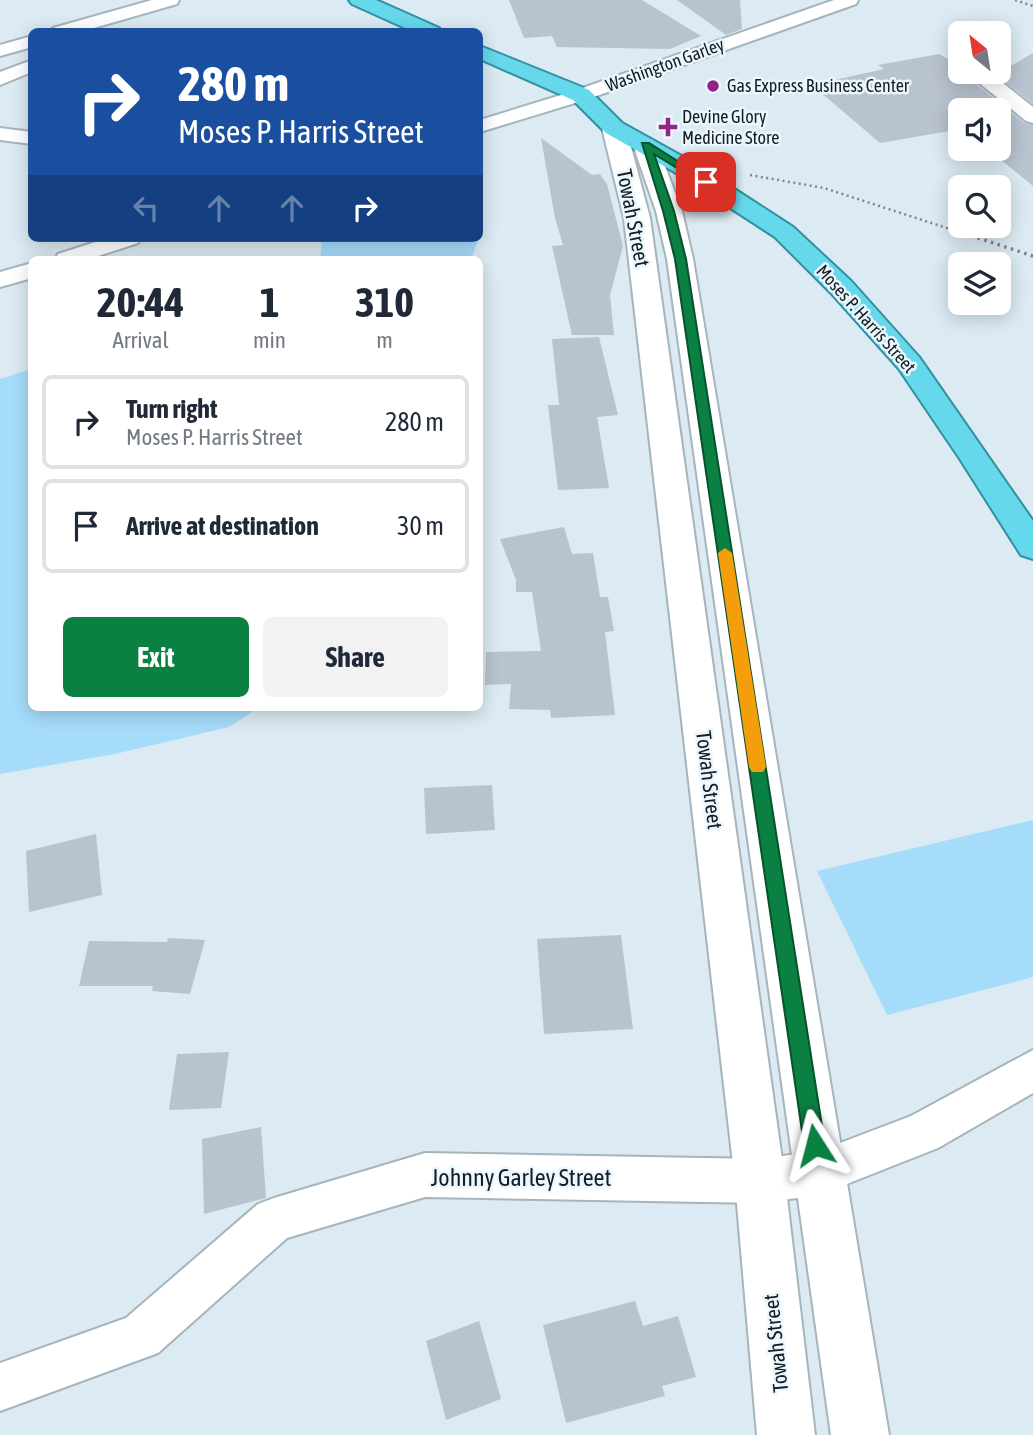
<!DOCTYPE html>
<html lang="en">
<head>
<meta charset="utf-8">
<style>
	:root { --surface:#fff; --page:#f2f2f3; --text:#1f2937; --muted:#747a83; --line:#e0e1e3; --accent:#0b8043 }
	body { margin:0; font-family:"Asap Condensed",sans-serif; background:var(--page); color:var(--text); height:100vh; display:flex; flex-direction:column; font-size:26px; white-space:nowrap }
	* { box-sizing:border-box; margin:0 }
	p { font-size:23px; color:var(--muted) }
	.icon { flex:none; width:38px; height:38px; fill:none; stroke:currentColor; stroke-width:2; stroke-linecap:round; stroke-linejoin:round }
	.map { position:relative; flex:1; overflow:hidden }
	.sheet { position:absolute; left:28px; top:256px; width:455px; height:455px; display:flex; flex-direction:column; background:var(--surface); border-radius:10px; box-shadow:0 4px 18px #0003 }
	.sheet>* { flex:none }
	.banner { position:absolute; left:28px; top:28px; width:455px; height:214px; border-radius:10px; box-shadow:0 4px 18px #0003; background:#1a4fa0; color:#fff; overflow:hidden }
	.needle { width:46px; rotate:330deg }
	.tools { position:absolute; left:948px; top:21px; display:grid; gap:14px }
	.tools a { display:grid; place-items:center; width:63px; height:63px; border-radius:10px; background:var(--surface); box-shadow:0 4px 18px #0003; font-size:35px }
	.pin { position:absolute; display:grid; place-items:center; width:60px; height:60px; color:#fff; margin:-30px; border-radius:14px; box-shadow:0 4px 10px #0006 }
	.me { position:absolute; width:77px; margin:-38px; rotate:351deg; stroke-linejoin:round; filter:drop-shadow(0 0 5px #0008) }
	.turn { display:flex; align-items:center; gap:24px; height:147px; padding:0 35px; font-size:32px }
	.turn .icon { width:91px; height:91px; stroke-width:2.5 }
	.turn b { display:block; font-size:49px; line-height:60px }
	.lanes { display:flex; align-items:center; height:66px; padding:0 35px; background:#0003; justify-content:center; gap:35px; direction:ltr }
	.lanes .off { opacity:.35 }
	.eta { display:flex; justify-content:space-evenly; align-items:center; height:119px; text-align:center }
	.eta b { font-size:42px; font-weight:700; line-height:49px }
	.button { display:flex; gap:14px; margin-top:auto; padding:14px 35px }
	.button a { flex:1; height:80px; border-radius:10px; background:var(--accent); color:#fff; font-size:28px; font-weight:700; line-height:80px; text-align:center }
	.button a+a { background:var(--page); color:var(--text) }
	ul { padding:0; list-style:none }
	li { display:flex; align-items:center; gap:21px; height:94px; margin:0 14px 10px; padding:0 21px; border:4px solid var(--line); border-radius:10px }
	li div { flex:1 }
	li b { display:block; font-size:26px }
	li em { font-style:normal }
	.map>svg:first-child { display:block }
	.green { fill:#a5dcfa }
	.building { fill:#b9c3cf }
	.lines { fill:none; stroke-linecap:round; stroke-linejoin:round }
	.minor-casing { stroke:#a6b4bc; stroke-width:4 }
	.tertiary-casing { stroke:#a6b4bc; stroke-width:4 }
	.trunk-casing { stroke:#3291a1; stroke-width:4 }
	.path-far1 { stroke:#7c868c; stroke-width:2.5; stroke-dasharray:2 3.5; stroke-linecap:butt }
	.path { stroke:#7c868c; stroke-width:3.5; stroke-dasharray:2.5 4.5; stroke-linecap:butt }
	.minor { fill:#fff; fill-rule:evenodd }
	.tertiary { fill:#fff; fill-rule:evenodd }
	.trunk { fill:#66d8ec; fill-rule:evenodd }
	.route { fill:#0b8043; stroke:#07532c; stroke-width:2 }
	.slow { fill:#f59e0b }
	.poi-dot { fill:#922486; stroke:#ebf7fe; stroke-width:2.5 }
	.labels { text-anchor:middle; stroke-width:5; stroke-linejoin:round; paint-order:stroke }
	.far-street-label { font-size:18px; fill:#171d20; stroke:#ebf7fe }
	.far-poi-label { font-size:18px; fill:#171d20; stroke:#ebf7fe; text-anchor:start }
	.street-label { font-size:21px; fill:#171d20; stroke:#ebf7fe }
	.near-street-label { font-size:24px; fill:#171d20; stroke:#ebf7fe }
</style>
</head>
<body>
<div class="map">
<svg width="1033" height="1435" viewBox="0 0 1033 1435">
	<rect width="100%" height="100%" fill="#dbeaf3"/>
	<path class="green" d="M322,238H479L471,259H320Z
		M31,369L32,707H260L229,727L115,754L0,774V379Z
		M1033,820V977L887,1015L817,871Z"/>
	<path class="building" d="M509,0H642L701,36L670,49L557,47L552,36L524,38Z
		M677,0H740L742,29L726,35Z
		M1033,53V104L999,77V73Z
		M939,54L961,67V72L969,73L971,80L1024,123L1033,125V186L988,149H999V110H961V129L880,143L812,85L884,69L878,65Z
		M541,138L592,175L600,174L607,184L623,246L610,295L614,335H572L552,246L563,245L555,218Z
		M599,337L618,415L597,417L609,488L558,490L548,405H559L552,339Z
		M564,527L572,554L593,553L600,597H608L614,631L605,632L615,715L551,718L550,710L509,709L511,684L485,685L486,652L541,651L532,592H516V580L500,539Z
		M492,785L495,830L426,834L424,788Z
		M96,834L102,895L29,912L26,851Z
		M621,935L633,1029L544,1034L537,939Z
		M168,938L205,940L190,994L152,991L153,986H79L89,941L167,942Z
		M229,1052L221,1108L169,1110L177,1054Z
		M261,1127L266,1198L204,1214L202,1139Z
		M635,1301L643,1326L678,1316L696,1377L662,1386L665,1396L566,1423L543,1325Z
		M479,1321L501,1399L446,1420L426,1341Z"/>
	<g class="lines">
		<defs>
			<path id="minor" d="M152,0H179L177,4L80,32H50L53,28Z
				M834,0H858L856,4L588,99L480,132V120L574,91Z
				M32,36V47L0,56V45Z
				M32,60V72L0,85V72Z
				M972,72H989L1033,107V123L1026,121L973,78Z
				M0,128L32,132V144L0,140Z
				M108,238H141L138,243L89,259H55L58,254Z
				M32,263V278L0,287V272Z
				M1033,1050V1093L938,1148L819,1195L760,1203L425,1197L287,1238L158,1353L0,1411V1363L126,1318L258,1204L274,1198L425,1153L760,1159L819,1151L911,1116Z"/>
			<path id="tertiary" d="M614,121L622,123L626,128L650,218L785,1181L815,1435H757L735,1181L624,218L602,128L606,123Z
				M645,138L653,140L657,145L682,211L693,259L889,1435H831L667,259L656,211L633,145L637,140Z"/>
			<path id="trunk" d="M349,0H376L439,28L442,32H414L352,4Z
				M480,46L589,90L622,123L696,164L793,227L851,281L919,357L1033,521V559L1021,555L960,459L899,369L831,293L775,237L678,174L606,133L573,100L480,59Z"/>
		</defs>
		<use href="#minor" class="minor-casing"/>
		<use href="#tertiary" class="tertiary-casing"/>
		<use href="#trunk" class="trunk-casing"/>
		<path class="path-far1" d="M1015,0L1033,6
			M750,175L824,188L956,231"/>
		<path class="path" d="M951,229L1033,256"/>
		<use href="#minor" class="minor"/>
		<use href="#tertiary" class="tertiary"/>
		<use href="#trunk" class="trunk"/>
	</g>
	<path class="route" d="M642,143H649L711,182L703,184L654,154L674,211L686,259L825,1145L822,1152L815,1155L807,1152L804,1145L675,259L663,211Z"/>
	<path class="slow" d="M725,548L732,553L766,767L763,772H752L749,767L718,553Z"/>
	<g class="poi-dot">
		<circle cx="713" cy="86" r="7"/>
		<path d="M664.5 116.5h7v7h7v7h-7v7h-7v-7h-7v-7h7z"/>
	</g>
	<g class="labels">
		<g class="far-street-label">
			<text transform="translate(665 65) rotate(-20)" y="6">Washington Garley</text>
			<text transform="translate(866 319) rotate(48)" y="6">Moses P. Harris Street</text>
		</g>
		<g class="far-poi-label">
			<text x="727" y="92">Gas Express Business Center</text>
			<text x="682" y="123">Devine Glory<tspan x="682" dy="21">Medicine Store</tspan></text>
		</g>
		<g class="street-label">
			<text transform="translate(633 218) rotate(79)" y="7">Towah Street</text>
			<text transform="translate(709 780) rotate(83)" y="7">Towah Street</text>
			<text transform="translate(776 1343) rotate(-96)" y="7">Towah Street</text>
		</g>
		<g class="near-street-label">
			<text x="521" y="1186">Johnny Garley Street</text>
		</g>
	</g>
</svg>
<div class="tools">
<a><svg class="needle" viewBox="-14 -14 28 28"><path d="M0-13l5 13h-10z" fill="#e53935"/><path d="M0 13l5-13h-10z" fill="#747a83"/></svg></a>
<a><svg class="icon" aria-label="sound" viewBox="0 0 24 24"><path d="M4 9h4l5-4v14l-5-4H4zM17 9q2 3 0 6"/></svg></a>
<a><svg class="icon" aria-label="search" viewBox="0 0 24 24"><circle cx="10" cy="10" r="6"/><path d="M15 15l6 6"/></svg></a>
<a><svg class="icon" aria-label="layers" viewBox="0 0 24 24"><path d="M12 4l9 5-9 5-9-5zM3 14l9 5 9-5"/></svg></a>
</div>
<div class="pin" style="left:706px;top:182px;background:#d93025"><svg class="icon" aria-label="arrive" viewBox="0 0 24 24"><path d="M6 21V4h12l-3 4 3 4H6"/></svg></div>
<svg class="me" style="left:815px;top:1145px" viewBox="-20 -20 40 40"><path d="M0-17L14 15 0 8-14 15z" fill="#0b8043" stroke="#fff" stroke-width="4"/></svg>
<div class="banner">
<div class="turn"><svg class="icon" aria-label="right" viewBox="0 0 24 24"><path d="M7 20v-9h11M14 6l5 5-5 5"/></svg><div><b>280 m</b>Moses P. Harris Street</div></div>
<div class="lanes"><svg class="icon off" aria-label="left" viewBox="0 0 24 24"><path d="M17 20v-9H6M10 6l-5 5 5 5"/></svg><svg class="icon off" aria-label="ahead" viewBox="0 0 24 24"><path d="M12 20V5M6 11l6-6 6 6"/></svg><svg class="icon off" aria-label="ahead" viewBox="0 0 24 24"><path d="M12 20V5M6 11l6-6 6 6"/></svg><svg class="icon" aria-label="right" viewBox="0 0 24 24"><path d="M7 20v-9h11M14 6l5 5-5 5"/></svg></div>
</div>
<section class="sheet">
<div class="eta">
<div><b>20:44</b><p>Arrival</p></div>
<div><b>1</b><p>min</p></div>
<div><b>310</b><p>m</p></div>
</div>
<ul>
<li><svg class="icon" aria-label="right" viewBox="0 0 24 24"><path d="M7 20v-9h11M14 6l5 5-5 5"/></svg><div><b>Turn right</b><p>Moses P. Harris Street</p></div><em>280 m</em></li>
<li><svg class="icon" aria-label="arrive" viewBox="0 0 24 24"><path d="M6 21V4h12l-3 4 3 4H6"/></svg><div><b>Arrive at destination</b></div><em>30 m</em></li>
</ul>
<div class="button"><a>Exit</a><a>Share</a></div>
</section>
</div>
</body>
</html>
